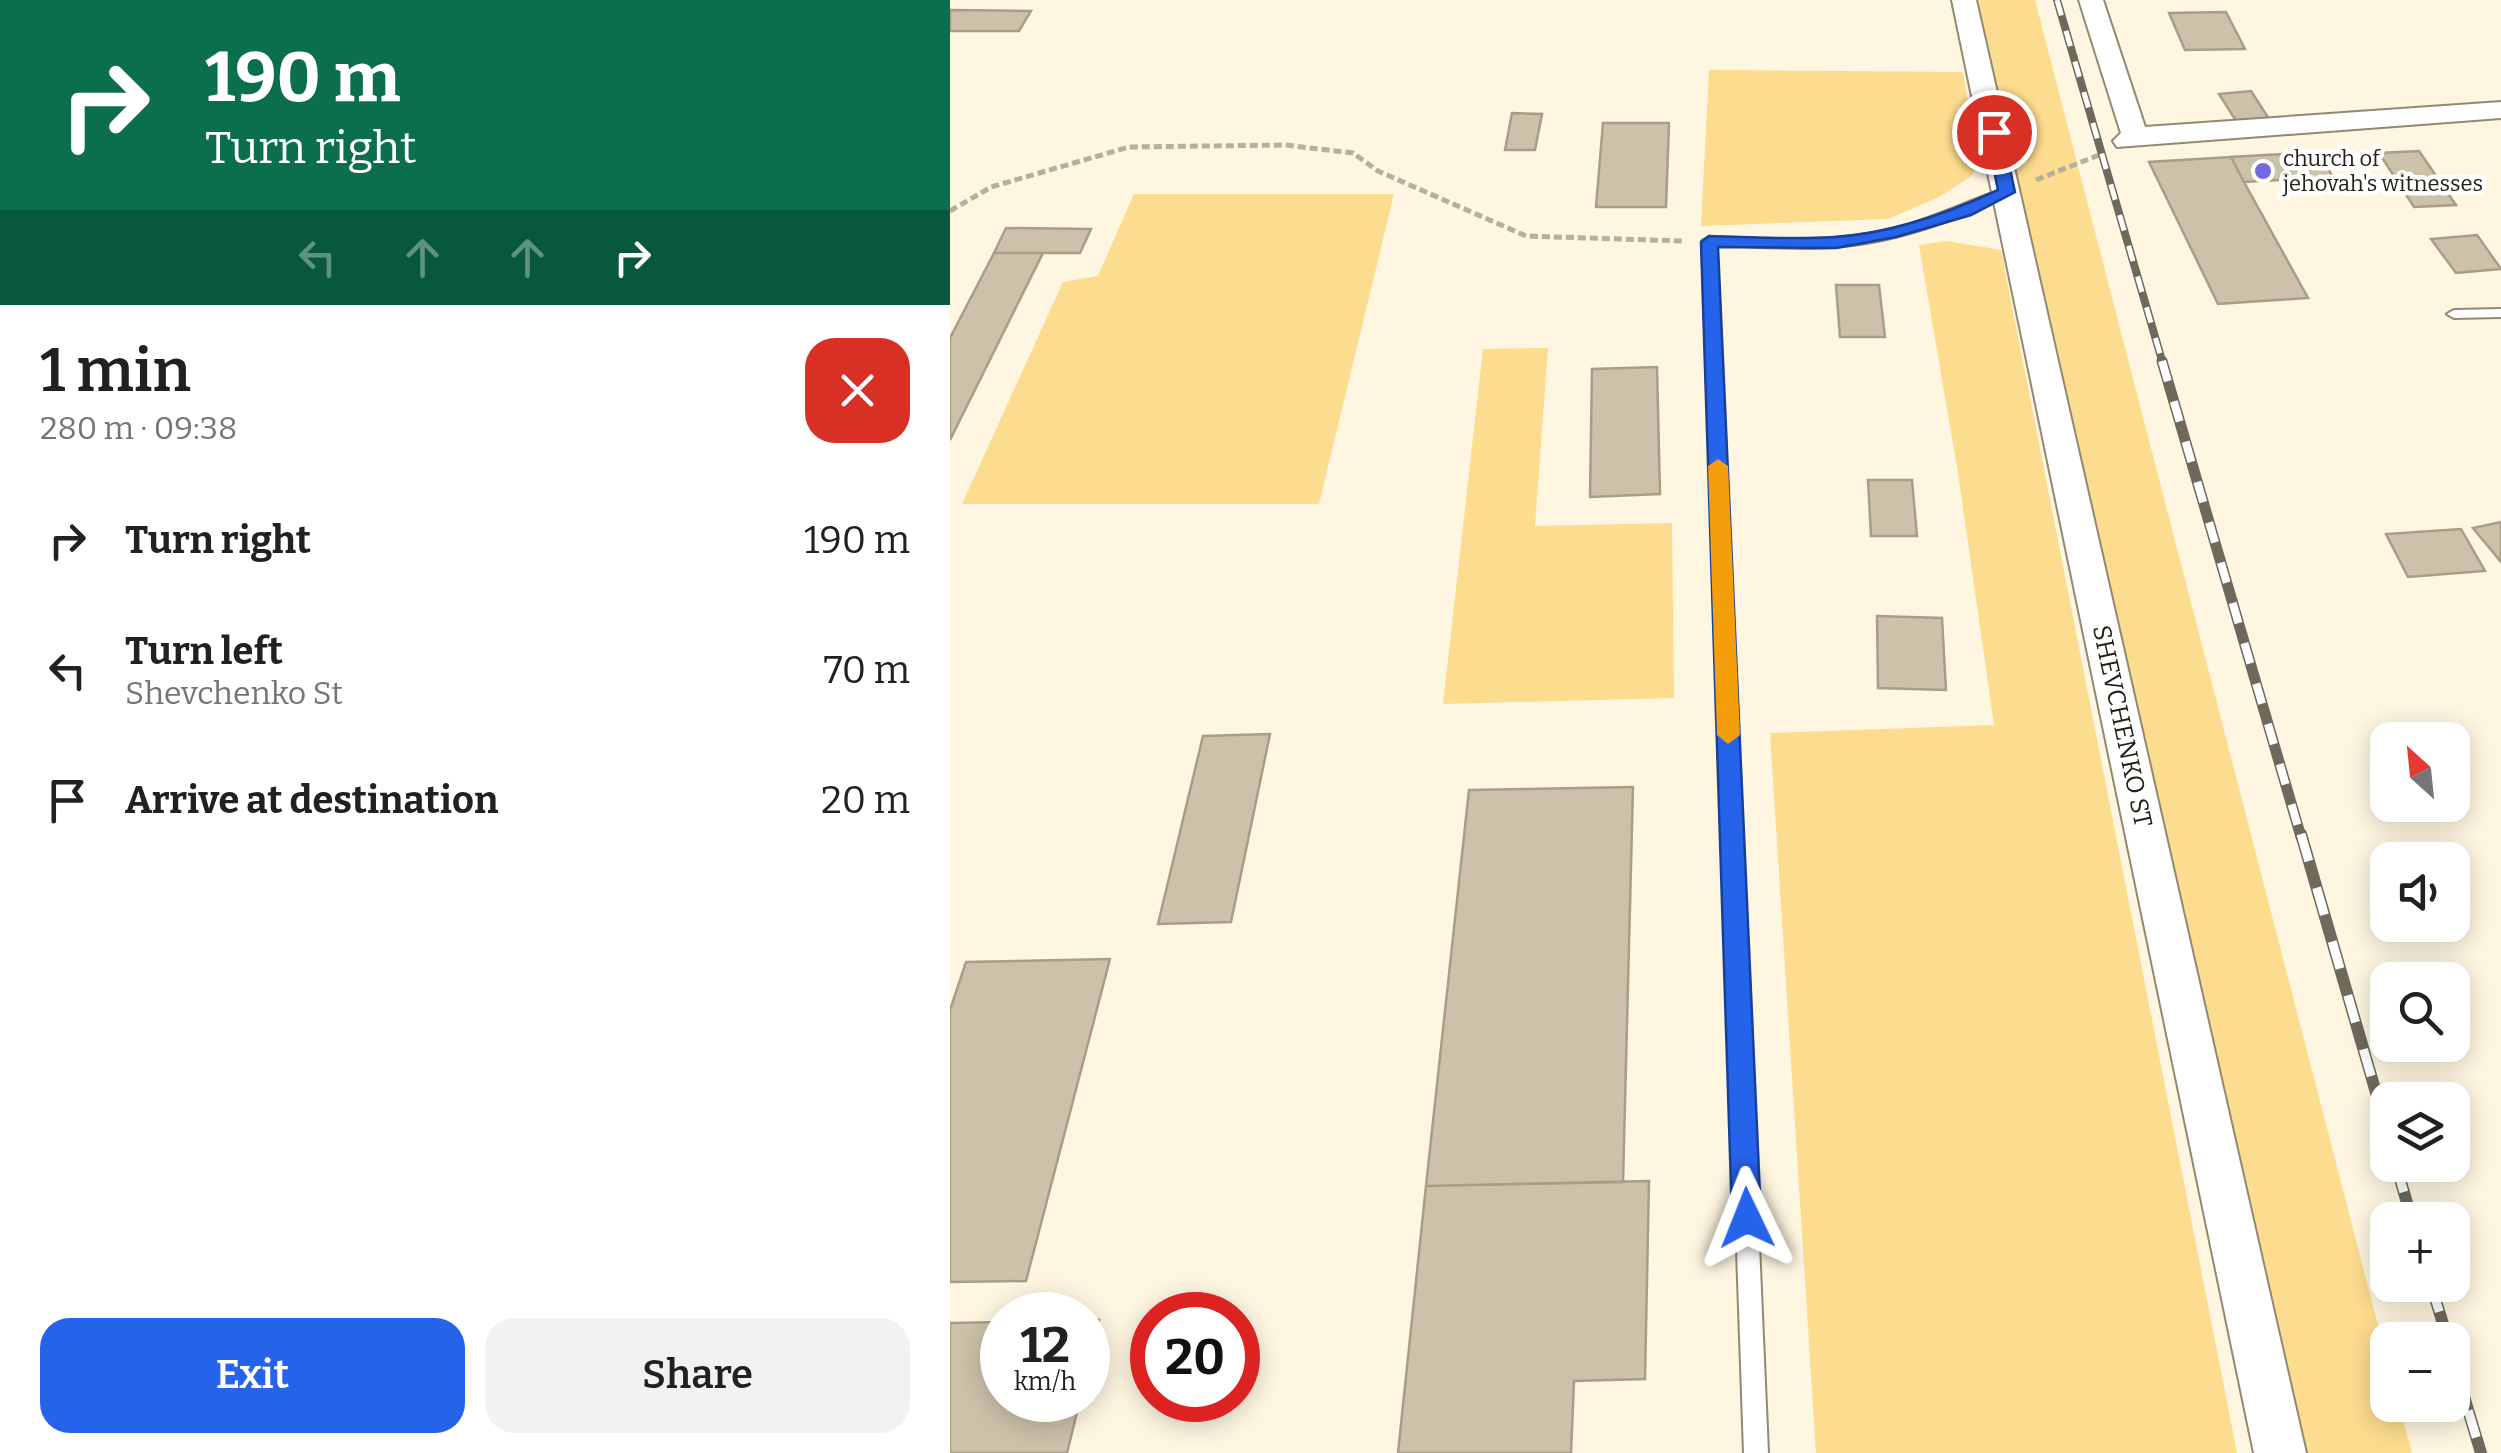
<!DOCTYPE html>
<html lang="en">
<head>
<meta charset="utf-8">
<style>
	:root { --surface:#fff; --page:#f2f2f2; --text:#202124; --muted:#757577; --accent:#2563eb }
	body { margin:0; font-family:Bitter,serif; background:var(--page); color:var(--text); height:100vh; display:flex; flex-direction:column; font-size:38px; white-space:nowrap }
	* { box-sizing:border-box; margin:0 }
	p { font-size:32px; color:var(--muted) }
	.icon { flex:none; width:55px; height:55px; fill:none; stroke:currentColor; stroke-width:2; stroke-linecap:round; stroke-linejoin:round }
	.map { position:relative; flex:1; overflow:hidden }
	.details { display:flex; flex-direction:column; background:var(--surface); width:950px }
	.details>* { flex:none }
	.top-card { background:#0b6e4f; color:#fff; overflow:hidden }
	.needle { width:65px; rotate:333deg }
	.controls { position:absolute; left:1420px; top:722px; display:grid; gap:20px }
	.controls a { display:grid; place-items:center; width:100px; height:100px; border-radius:20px; background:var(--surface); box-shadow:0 5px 25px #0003; font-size:50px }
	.speed { position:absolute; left:30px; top:1292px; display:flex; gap:20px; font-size:50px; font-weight:700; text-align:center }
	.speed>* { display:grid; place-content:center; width:130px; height:130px; border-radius:50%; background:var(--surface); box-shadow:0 5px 25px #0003; line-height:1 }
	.speed small { font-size:25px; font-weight:400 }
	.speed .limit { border:15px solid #d22; background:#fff; color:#111 }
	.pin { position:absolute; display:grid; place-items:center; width:85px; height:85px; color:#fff; margin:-42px; border:5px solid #fff; border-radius:50%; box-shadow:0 2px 10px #0007 }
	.me { position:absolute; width:110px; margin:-55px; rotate:358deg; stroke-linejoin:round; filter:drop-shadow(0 0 8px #0008) }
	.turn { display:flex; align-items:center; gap:35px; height:210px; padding:0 40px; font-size:45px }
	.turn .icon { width:130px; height:130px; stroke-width:2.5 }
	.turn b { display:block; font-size:70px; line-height:85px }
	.lanes { display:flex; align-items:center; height:95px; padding:0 40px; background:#0003; justify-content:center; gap:50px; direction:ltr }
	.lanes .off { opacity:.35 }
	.round { display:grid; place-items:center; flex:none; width:105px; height:105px; border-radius:30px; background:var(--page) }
	.head { display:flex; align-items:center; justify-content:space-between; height:170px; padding:0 40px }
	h1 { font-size:60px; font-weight:600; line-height:75px }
	.button { display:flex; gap:20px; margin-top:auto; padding:20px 40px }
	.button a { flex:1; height:115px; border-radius:30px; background:var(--accent); color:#fff; font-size:40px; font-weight:600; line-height:115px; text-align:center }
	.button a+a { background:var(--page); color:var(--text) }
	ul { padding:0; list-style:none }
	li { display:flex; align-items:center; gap:30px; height:130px; padding:0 40px }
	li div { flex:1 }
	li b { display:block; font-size:38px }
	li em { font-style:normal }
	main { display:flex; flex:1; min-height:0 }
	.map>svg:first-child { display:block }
	.green { fill:#fcdc8e }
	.building { fill:#ccc2a9; stroke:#a89e86; stroke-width:2.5 }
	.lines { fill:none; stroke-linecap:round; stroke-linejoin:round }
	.service-casing { stroke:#938972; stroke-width:4 }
	.minor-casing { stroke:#938972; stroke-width:4 }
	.path { stroke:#b6af9e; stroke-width:5; stroke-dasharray:8 4; stroke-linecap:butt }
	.service { fill:#fff; fill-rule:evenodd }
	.minor { fill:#fff; fill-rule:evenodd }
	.rail-far2-casing { stroke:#6f695c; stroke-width:8 }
	.rail-far1-casing { stroke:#6f695c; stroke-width:11 }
	.rail-casing { stroke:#6f695c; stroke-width:12 }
	.rail-far2 { stroke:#fff; stroke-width:5; stroke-dasharray:16; stroke-linecap:butt }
	.rail-far1 { stroke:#fff; stroke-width:8; stroke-dasharray:21; stroke-linecap:butt }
	.rail { stroke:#fff; stroke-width:9; stroke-dasharray:28; stroke-linecap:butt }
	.route { fill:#2563eb; stroke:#184099; stroke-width:2.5 }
	.slow { fill:#f59e0b }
	.poi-dot { fill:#7468e3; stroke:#fff; stroke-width:4 }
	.labels { text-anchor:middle; stroke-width:9; stroke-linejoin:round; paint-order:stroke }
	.far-poi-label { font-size:22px; fill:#242016; stroke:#fff; text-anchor:start }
	.street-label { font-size:25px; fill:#242016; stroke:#fff }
</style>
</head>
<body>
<main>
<section class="details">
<div class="top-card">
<div class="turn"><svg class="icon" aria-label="right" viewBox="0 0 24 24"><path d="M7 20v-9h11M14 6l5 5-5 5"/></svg><div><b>190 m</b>Turn right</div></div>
<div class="lanes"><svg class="icon off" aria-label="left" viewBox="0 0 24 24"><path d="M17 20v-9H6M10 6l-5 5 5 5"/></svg><svg class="icon off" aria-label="ahead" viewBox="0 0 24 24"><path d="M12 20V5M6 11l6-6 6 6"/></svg><svg class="icon off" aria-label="ahead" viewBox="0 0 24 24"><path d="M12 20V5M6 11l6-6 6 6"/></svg><svg class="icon" aria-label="right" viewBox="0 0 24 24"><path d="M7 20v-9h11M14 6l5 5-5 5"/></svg></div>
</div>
<div class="head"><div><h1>1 min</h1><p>280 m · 09:38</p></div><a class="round" style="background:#d93025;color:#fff"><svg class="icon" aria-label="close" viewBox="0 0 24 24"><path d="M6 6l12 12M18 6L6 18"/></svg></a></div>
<ul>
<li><svg class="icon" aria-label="right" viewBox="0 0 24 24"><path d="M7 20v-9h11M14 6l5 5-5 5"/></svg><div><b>Turn right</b></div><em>190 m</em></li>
<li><svg class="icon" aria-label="left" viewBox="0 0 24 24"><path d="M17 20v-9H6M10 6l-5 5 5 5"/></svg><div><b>Turn left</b><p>Shevchenko St</p></div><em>70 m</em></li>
<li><svg class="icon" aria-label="arrive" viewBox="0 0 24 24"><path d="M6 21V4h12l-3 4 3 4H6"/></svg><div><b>Arrive at destination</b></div><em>20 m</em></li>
</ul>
<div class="button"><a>Exit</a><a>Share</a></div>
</section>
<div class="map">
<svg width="1551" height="1453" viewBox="0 0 1551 1453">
	<rect width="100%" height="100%" fill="#fef6e1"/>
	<path class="green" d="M1014,0H1085L1437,1360L1438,1405H1449L1462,1453H1330Z
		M759,70L1013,72L1025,146L1023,175L989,197L938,219L751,226Z
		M184,194H444L369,504H12L113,282L148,276Z
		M997,241L1051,250L1287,1453H866L820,733L1044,725L1008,473L969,245Z
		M598,348L585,526L722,523L724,698L493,704L533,349Z"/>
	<path class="building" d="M0,10L81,11L69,31H0Z
		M1276,12L1295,49L1235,50L1219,13Z
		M1301,91L1321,122L1288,124L1269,94Z
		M562,113L592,114L585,150H555Z
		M653,123H719L716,207H646Z
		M1469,151L1506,205L1464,207L1429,153Z
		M1368,152L1383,177L1294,182L1281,157Z
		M1281,157L1294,182L1358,298L1268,304L1199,162Z
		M56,228L141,229L130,253H44Z
		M1527,235L1551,269L1506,273L1481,239Z
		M44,253H93L0,440V338Z
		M886,285H929L935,337H890Z
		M707,367L710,494L640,497L642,369Z
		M918,480H962L967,536H921Z
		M1551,522V562L1523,528Z
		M1511,529L1535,571L1458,577L1436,534Z
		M927,616L992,618L996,690L928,688Z
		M320,734L281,922L208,924L253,736Z
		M683,787L673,1182L476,1186L519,790Z
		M160,959L76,1281L0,1282V1010L16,962Z
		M699,1181L695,1379L624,1381L621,1453H448L476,1186Z
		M149,1320L138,1369V1321Z
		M52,1322V1400H130L117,1453H0V1323Z"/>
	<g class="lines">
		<defs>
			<path id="service" d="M1057,188L1061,189V195C1005,220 945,243 883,247C844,250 805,246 766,245L818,1453H794L752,241L759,237C822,239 885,244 946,228C985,218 1020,200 1057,188Z
				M1551,309V317L1504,318L1497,314L1504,310Z"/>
			<path id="minor" d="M1002,0H1026L1356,1453H1304Z
				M1129,0H1153L1195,127L1551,102V118L1167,147L1163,141L1171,133Z"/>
		</defs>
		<use href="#service" class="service-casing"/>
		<use href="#minor" class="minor-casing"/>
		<path class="path" d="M1086,180L1149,155
			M0,211L41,187L179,147L335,145L403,153L428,171L576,236L733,241"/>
		<use href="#service" class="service"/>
		<use href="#minor" class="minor"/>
		<defs>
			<path id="rail-far2" d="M1107,0L1213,364"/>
			<path id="rail-far1" d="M1212,361L1351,837"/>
			<path id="rail" d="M1351,834L1438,1134
				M1446,1165L1462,1220
				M1481,1285L1498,1340
				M1502,1357L1531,1453"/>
		</defs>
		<use href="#rail-far2" class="rail-far2-casing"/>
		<use href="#rail-far1" class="rail-far1-casing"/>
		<use href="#rail" class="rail-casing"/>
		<use href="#rail-far2" class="rail-far2"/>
		<use href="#rail-far1" class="rail-far1"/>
		<use href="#rail" class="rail"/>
	</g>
	<path class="route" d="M1044,128L1052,132L1065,192L1021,215L946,237L886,248L768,247L811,1218L807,1229L797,1233L787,1229L782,1218L751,242L759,236C801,237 843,240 884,237C940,234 998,213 1048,190L1036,132Z"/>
	<path class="slow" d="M768,459L778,466L790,735L778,744L767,735L758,466Z"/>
	<circle class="poi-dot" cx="1313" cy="171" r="10"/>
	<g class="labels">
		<g class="far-poi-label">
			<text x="1333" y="166">church of<tspan x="1333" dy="25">jehovah's witnesses</tspan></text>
		</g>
		<g class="street-label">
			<text transform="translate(1173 726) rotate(78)" y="9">SHEVCHENKO ST</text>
		</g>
	</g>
</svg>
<div class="controls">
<a><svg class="needle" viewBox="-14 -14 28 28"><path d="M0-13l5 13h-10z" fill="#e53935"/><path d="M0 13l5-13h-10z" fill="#757577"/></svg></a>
<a><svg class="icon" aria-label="sound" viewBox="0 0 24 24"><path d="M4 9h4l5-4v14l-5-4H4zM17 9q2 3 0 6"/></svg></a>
<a><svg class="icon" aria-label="search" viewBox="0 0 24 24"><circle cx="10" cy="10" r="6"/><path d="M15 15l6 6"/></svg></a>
<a><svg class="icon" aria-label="layers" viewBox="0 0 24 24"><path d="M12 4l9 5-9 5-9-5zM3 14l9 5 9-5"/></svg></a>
<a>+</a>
<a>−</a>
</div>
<div class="speed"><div>12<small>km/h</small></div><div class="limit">20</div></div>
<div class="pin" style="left:1044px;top:132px;background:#d93025"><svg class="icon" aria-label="arrive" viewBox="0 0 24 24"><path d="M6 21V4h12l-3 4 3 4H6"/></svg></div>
<svg class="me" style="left:797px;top:1218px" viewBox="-20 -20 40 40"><path d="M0-17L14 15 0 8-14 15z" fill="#2563eb" stroke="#fff" stroke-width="4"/></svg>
</div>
</main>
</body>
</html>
